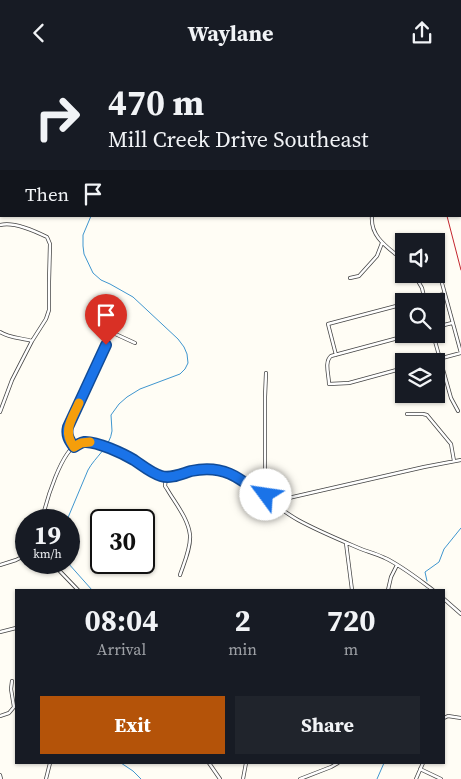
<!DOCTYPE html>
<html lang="en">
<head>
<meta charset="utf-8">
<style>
	:root { --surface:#171b24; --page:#20242c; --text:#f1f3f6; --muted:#9ea1a6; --accent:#b45309 }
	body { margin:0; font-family:"Source Serif 4",serif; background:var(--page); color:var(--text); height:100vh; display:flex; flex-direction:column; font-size:19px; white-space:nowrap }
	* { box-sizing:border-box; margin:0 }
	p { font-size:16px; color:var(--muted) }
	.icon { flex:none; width:28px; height:28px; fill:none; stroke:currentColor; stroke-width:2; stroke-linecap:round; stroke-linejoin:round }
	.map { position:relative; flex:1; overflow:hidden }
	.sheet { position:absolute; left:15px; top:524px; width:430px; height:175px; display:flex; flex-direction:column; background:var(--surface); border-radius:0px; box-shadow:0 1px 4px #0004 }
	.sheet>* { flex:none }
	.banner { position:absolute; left:0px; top:0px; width:461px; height:152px; box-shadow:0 1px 4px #0004; background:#171b24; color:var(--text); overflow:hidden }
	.tools { position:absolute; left:395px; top:168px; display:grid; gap:10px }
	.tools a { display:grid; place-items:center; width:50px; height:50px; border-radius:0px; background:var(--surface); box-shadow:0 1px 4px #0004; font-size:25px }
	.speed { position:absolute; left:15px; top:444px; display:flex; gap:10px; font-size:25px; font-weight:700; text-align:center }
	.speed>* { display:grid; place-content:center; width:65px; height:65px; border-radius:50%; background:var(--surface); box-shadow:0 1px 4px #0004; line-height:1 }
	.speed small { font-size:12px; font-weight:400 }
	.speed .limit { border:2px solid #111; border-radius:8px; background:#fff; color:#111 }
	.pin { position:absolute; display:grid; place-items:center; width:42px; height:42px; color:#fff; margin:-51px -21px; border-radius:50% 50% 50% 0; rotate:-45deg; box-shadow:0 0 5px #0007 }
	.pin .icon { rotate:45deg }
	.me { position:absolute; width:55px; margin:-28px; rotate:301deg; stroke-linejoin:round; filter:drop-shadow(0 0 4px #0008) }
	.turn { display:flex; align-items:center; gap:18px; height:105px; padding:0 25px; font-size:22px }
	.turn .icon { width:65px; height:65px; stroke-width:2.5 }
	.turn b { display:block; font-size:35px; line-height:42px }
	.then { display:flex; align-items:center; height:48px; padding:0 25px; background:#0003; gap:10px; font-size:19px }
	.eta { display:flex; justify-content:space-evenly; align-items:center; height:85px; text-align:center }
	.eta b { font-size:30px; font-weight:700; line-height:35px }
	.cta { display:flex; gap:10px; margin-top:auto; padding:10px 25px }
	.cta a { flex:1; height:58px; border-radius:0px; background:var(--accent); color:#fff; font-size:20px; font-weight:700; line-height:58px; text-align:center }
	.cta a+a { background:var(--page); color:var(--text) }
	header { display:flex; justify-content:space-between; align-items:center; height:65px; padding:0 25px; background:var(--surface); font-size:22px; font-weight:700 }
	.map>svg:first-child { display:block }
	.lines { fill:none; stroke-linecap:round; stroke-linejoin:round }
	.stream { stroke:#3f96cf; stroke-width:1 }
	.street-casing { stroke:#444; stroke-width:4 }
	.highway-casing { stroke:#222; stroke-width:5.5 }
	.street { stroke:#fff; stroke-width:2.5 }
	.highway { stroke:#f5a25d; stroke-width:4.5 }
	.rail { stroke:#c4262e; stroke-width:1 }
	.route-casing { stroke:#114b97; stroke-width:12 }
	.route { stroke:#1a73e8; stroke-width:9 }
	.slow { stroke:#f59e0b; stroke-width:9 }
</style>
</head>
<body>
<header><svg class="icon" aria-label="back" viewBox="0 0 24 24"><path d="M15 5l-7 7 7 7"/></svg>Waylane<svg class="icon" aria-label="share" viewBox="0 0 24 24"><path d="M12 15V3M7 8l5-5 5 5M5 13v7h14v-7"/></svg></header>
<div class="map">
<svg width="461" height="714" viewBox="0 0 461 714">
	<rect width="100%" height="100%" fill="#fffdf5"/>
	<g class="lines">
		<path class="stream" d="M161,1V0
			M67,455L88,405C95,392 110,382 112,366C112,361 111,355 111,350L119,339L127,332L140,324L180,309L185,304L188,298L187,289L184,282L178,274L133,232L110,219L101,215L93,208L84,189L83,181V170L91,151
			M68,498L92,525
			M427,516L425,507L439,497L444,484L461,463
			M426,525V524
			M121,698L133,706L141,714
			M377,714L384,698"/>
		<defs>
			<path id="street" d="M182,0V1
				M27,1L28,0
				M372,151C370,173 389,183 404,196
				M0,160C14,156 35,166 47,172L50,179L49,217V245L46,254L32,276L12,315L0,347
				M420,170L425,176
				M414,209L422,223L425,236
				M350,213L359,211L377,191L382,178
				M416,236L444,229
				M436,262L452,258
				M0,267C9,273 22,273 32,276
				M433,269L451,333L458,346
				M336,290L328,259L404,239
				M431,296L461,288L436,196
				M404,303L349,318L329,319C329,310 324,297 331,291L413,269
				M407,349H423L427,350L451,379L454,396
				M74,382C69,375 66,370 69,361L111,267L135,278
				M166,412L165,421L167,424C175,438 188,453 190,470C191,483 184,498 180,510
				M264,432L265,430V332L266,308
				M271,437L424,402L461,395
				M42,455C46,437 61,385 79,378C93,373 121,387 133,394C141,400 149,407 159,410C171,415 183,408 196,405C205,404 216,405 226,407C238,411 248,419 258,427C271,437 284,447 298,455C318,466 340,475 361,484C369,487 377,489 385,493C402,501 418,514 433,525
				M346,478L352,525
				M52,498L78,525
				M0,500L16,495L26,490
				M388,525L391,512L397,500
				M444,534L461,549
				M0,567L16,563
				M0,651L9,648L14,642L11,624L12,616
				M444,653L448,651L461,653
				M209,698L220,714
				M420,704L441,714
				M0,710L1,714
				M46,714L50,698
				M243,714L246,698
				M300,714L331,702L338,698
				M416,714L423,698"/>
			<path id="highway" d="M0,79H1
				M0,87H1
				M460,138H461
				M460,147H461"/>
		</defs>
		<use href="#street" class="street-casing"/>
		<use href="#highway" class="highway-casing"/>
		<use href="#street" class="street"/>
		<use href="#highway" class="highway"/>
		<path class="rail" d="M409,0V1
			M447,151L461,205"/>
	</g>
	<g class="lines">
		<defs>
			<path id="route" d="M106,280L68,362C66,370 69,375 74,382C77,380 80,378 84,377C97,376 124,389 134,395C143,401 151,408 161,411C171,414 181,409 191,406C224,399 240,413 264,432L266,430"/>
		</defs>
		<use href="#route" class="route-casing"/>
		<use href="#route" class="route"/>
		<path class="slow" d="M79,338C72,354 62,366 74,382L81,378L90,377"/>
	</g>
</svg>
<div class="tools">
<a><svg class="icon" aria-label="sound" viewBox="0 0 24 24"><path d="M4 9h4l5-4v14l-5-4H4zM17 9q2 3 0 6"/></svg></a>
<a><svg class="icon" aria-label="search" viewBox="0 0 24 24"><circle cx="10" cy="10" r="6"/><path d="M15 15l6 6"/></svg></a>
<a><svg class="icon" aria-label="layers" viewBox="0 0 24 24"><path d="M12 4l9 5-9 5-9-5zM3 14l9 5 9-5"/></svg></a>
</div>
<div class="speed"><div>19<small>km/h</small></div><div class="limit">30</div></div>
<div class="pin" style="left:106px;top:280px;background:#d93025"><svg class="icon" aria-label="arrive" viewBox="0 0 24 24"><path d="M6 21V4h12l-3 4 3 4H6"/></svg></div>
<svg class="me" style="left:266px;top:430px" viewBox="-20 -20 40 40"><circle r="19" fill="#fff"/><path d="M0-13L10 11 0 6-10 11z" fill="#1a73e8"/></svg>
<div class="banner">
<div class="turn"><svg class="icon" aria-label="right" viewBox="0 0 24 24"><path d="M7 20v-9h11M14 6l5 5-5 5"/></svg><div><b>470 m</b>Mill Creek Drive Southeast</div></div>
<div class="then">Then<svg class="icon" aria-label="arrive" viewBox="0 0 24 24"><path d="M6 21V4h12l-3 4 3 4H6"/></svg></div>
</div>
<section class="sheet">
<div class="eta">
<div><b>08:04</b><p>Arrival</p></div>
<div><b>2</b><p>min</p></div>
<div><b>720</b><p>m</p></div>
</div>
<div class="cta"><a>Exit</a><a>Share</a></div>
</section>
</div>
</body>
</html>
